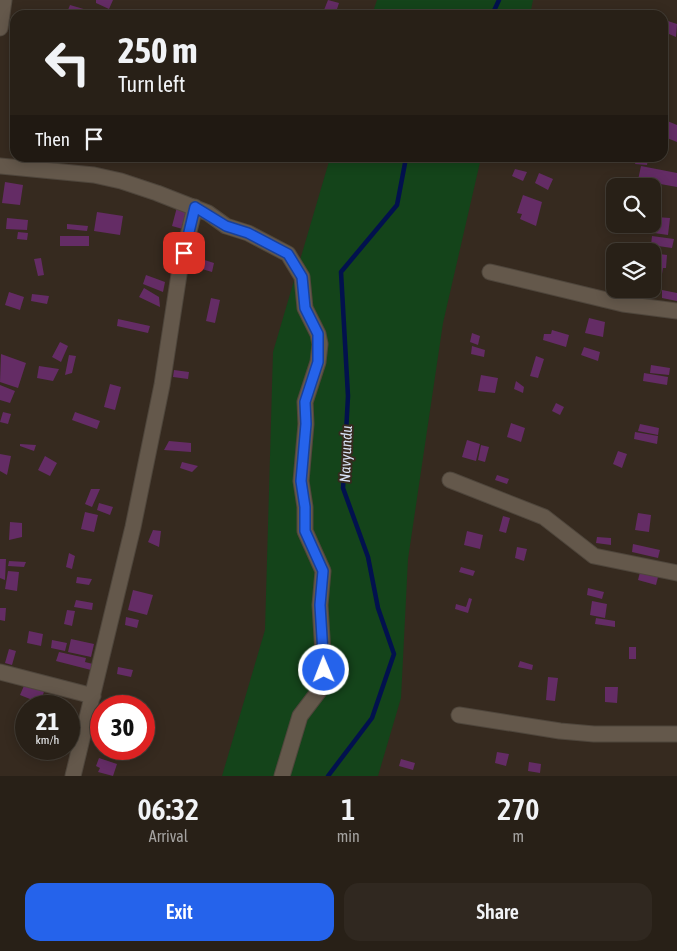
<!DOCTYPE html>
<html lang="en">
<head>
<meta charset="utf-8">
<style>
	:root { --surface:#282017; --page:#302820; --text:#f1f3f6; --muted:#a5a3a1; --line:#443e36; --accent:#2563eb }
	body { margin:0; font-family:"Asap Condensed",sans-serif; background:var(--page); color:var(--text); height:100vh; display:flex; flex-direction:column; font-size:19px; white-space:nowrap }
	* { box-sizing:border-box; margin:0 }
	p { font-size:16px; color:var(--muted) }
	.icon { flex:none; width:28px; height:28px; fill:none; stroke:currentColor; stroke-width:2; stroke-linecap:round; stroke-linejoin:round }
	.map { position:relative; height:776px; overflow:hidden }
	.details { display:flex; flex-direction:column; background:var(--surface); flex:1 }
	.details>* { flex:none }
	.hud { position:absolute; left:10px; top:10px; width:658px; height:152px; border-radius:15px; box-shadow:0 2px 12px #0003,0 0 0 1px var(--line); background:#282017; color:var(--text); overflow:hidden }
	.controls { position:absolute; left:606px; top:178px; display:grid; gap:10px }
	.controls a { display:grid; place-items:center; width:55px; height:55px; border-radius:10px; background:var(--surface); box-shadow:0 2px 12px #0003,0 0 0 1px var(--line); font-size:25px }
	.speed { position:absolute; left:15px; top:695px; display:flex; gap:10px; font-size:25px; font-weight:700; text-align:center }
	.speed>* { display:grid; place-content:center; width:65px; height:65px; border-radius:50%; background:var(--surface); box-shadow:0 2px 12px #0003,0 0 0 1px var(--line); line-height:1 }
	.speed small { font-size:12px; font-weight:400 }
	.speed .limit { border:8px solid #d22; background:#fff; color:#111 }
	.pin { position:absolute; display:grid; place-items:center; width:42px; height:42px; color:#fff; margin:-21px; border-radius:10px; box-shadow:0 2px 8px #0006 }
	.me { position:absolute; width:55px; margin:-28px; rotate:359deg; stroke-linejoin:round; filter:drop-shadow(0 0 4px #0008) }
	.turn { display:flex; align-items:center; gap:18px; height:105px; padding:0 25px; font-size:22px }
	.turn .icon { width:65px; height:65px; stroke-width:2.5 }
	.turn b { display:block; font-size:35px; line-height:42px }
	.then { display:flex; align-items:center; height:48px; padding:0 25px; background:#0003; gap:10px; font-size:19px }
	.eta { display:flex; justify-content:space-evenly; align-items:center; height:85px; text-align:center }
	.eta b { font-size:30px; font-weight:600; line-height:35px }
	.primary-button { display:flex; gap:10px; margin-top:auto; padding:10px 25px }
	.primary-button a { flex:1; height:58px; border-radius:15px; background:var(--accent); color:#fff; font-size:20px; font-weight:600; line-height:58px; text-align:center }
	.primary-button a+a { background:var(--page); color:var(--text) }
	.map>svg:first-child { display:block }
	.green { fill:#14441a }
	.lines { fill:none; stroke-linecap:round; stroke-linejoin:round }
	.stream { stroke:#02114e; stroke-width:4.5 }
	.building { fill:#642c65 }
	.minor-casing { stroke:#4f463c; stroke-width:17 }
	.minor { stroke:#64584b; stroke-width:15 }
	.route-casing { stroke:#184099; stroke-width:12 }
	.route { stroke:#2563eb; stroke-width:9 }
	.labels { text-anchor:middle; stroke-width:4; stroke-linejoin:round; paint-order:stroke }
	.water-label { font-size:15px; font-style:italic; fill:#d8e2f6; stroke:#362a1f }
</style>
</head>
<body>
<div class="map">
<svg width="677" height="776" viewBox="0 0 677 776">
	<rect width="100%" height="100%" fill="#362a1f"/>
	<path class="green" d="M377,0H533L530,15H372Z
		M330,158H481L443,323L408,559L401,698L378,776H222L265,630L273,352Z"/>
	<g class="lines">
		<path class="stream" d="M492,15L499,0
			M328,776L372,718L394,654L378,608L368,557L343,488L348,396L341,272L397,205L406,158"/>
	</g>
	<path class="building" d="M96,0H113L109,9L96,3Z
		M328,0L339,3L335,15H322Z
		M70,5L87,10L84,15H66Z
		M662,19L677,24L676,37L662,31Z
		M665,120L677,125V142L662,136Z
		M182,158H202L201,163L182,161Z
		M637,158L648,159L647,165L635,164Z
		M641,166L677,173V187L638,180Z
		M515,169L527,172L523,181L512,176Z
		M539,173L553,179L548,190L535,183Z
		M5,182L23,185L20,205L2,203Z
		M523,195L542,202L536,226L520,219L522,214L517,213Z
		M177,207L192,212L186,230L172,226Z
		M97,212L123,216L120,235L94,231Z
		M656,217L670,218L668,235L654,233Z
		M7,218L28,220L27,230L6,229Z
		M67,224L88,226L87,231L67,229Z
		M18,232L28,233L27,240L17,239Z
		M60,236H89V246H60Z
		M652,236L674,239L672,248L651,245Z
		M652,253L667,255L666,268H663L662,274L652,273Z
		M195,257L214,263L212,272L192,266Z
		M41,258L44,275L38,276L34,259Z
		M146,275L165,282L163,292L143,284Z
		M652,284H656L655,297L648,296L649,289H652Z
		M144,288L159,297L160,307L139,297Z
		M662,290L677,293V301L662,298Z
		M9,292L24,297L20,310L5,305Z
		M32,294L49,296L47,304L31,301Z
		M211,298L220,300L215,323L206,321Z
		M589,318L605,322L603,337L585,333Z
		M118,319L150,326L148,333L117,326Z
		M552,330L569,335L566,347L543,340L544,334H551Z
		M472,333L480,336L478,345L470,342Z
		M60,342L68,346L61,362L52,357Z
		M472,346L485,350L484,357L471,354Z
		M584,347L600,352L598,361L581,355Z
		M1,354L26,363L18,388L0,382Z
		M69,355L76,356L72,373L65,375Z
		M536,356L544,359L538,378L530,376Z
		M651,365L670,368L669,375L650,373Z
		M39,366L59,369L53,381L37,378Z
		M174,370L189,372L188,379L173,377Z
		M644,373L668,377L667,385L643,381Z
		M481,375L498,378L495,393L478,391Z
		M516,381L524,387L523,393L514,389Z
		M110,384L121,387L115,410L104,407Z
		M0,385L15,391L10,403L0,400Z
		M556,403L564,407L560,415L552,411Z
		M3,412L11,414L8,424L0,422Z
		M75,412L100,421L97,429L72,420Z
		M511,423L525,428L521,442L507,437Z
		M640,424L659,428L658,435L638,431Z
		M635,432L658,436L657,444L634,439Z
		M467,440L480,444L476,461L462,457Z
		M169,441L191,443V452L164,450Z
		M20,444L36,445L34,451L20,446Z
		M481,445L489,447L485,462L478,460Z
		M618,451L627,454L622,468L613,464Z
		M0,454L11,456L7,475L0,471Z
		M45,456L57,463L50,476L38,470Z
		M182,462L198,466L192,472L180,468Z
		M497,475L509,479L507,484L495,480Z
		M91,489H100L92,507L85,504Z
		M99,503L113,507L110,515L97,510Z
		M85,512L98,515L94,532L81,529Z
		M638,513L651,515L649,532L635,530Z
		M503,516L510,518L506,533L499,531Z
		M10,522L22,523V537L9,540Z
		M153,530L161,531L159,547L148,542Z
		M467,531L483,535L480,549L464,545Z
		M597,537L611,538V545L596,543Z
		M633,544L660,550L658,558L632,552Z
		M517,547L527,549L524,561L515,558Z
		M69,553L75,556L72,569L66,567Z
		M0,559H6L5,580L0,578Z
		M9,561L26,562L24,567L8,566Z
		M461,567L475,571L473,576L459,572Z
		M8,571L19,572L17,591L5,589Z
		M640,572L658,577L656,585L638,580Z
		M77,577L92,579L89,585L76,583Z
		M588,588L604,592L602,599L587,595Z
		M133,590L153,595L147,615L128,610Z
		M469,598L472,599L468,613L455,609L456,604L466,607Z
		M76,600L93,603L92,610L74,607Z
		M592,601L607,604L605,618L590,615Z
		M0,608H6L5,621L0,620Z
		M67,610L75,611L72,626L64,624Z
		M126,617L139,620L137,628L125,625Z
		M596,618L615,621V627L595,624Z
		M29,631L43,634L41,646L27,643Z
		M71,639L94,644L91,657L68,652Z
		M52,640L67,643L65,651L51,648Z
		M629,647H636V659H629Z
		M9,649L16,651L12,665L5,663Z
		M59,652L86,658L85,662L93,664L91,670L56,661Z
		M520,661L533,665L532,670L518,667Z
		M118,667L133,670L131,677L117,674Z
		M548,677L558,678L555,701L546,700Z
		M26,681L45,689L40,703L20,695Z
		M605,687H618L617,703L605,702Z
		M114,697L134,703V706H112Z
		M497,752L509,754L506,766L495,763Z
		M99,758L117,764L113,776L98,772L100,768L96,766Z
		M401,759L415,763L413,770L399,766Z
		M529,762L541,764L540,773L528,771Z"/>
	<g class="lines">
		<defs>
			<path id="minor" d="M0,28L4,0
				M0,166L94,175L121,181L157,193L208,213L226,226L248,233L288,254L302,277L305,308L318,334L320,344L318,362L305,402L306,424L301,481L305,507V531L323,571L320,605L324,670L322,687L300,716L282,776
				M490,272L623,304L677,311
				M450,480L544,517L594,556L677,573
				M0,672L93,696
				M459,715L560,731L594,734H677
				M73,776L133,527L162,385L180,268L195,207"/>
		</defs>
		<use href="#minor" class="minor-casing"/>
		<use href="#minor" class="minor"/>
	</g>
	<g class="lines">
		<defs>
			<path id="route" d="M184,253L195,207L226,226L248,233L288,254L302,277L305,308L318,334V362L305,402L306,424L301,481L305,507V531L323,571L320,605L324,670"/>
		</defs>
		<use href="#route" class="route-casing"/>
		<use href="#route" class="route"/>
	</g>
	<g class="labels">
		<g class="water-label">
			<text transform="translate(346 454) rotate(-88)" y="5">Navyundu</text>
		</g>
	</g>
</svg>
<div class="controls">
<a><svg class="icon" aria-label="search" viewBox="0 0 24 24"><circle cx="10" cy="10" r="6"/><path d="M15 15l6 6"/></svg></a>
<a><svg class="icon" aria-label="layers" viewBox="0 0 24 24"><path d="M12 4l9 5-9 5-9-5zM3 14l9 5 9-5"/></svg></a>
</div>
<div class="speed"><div>21<small>km/h</small></div><div class="limit">30</div></div>
<div class="pin" style="left:184px;top:253px;background:#d93025"><svg class="icon" aria-label="arrive" viewBox="0 0 24 24"><path d="M6 21V4h12l-3 4 3 4H6"/></svg></div>
<svg class="me" style="left:324px;top:670px" viewBox="-20 -20 40 40"><circle r="17" fill="#2563eb" stroke="#fff" stroke-width="3"/><path d="M0-11L8 9 0 5-8 9z" fill="#fff"/></svg>
<div class="hud">
<div class="turn"><svg class="icon" aria-label="left" viewBox="0 0 24 24"><path d="M17 20v-9H6M10 6l-5 5 5 5"/></svg><div><b>250 m</b>Turn left</div></div>
<div class="then">Then<svg class="icon" aria-label="arrive" viewBox="0 0 24 24"><path d="M6 21V4h12l-3 4 3 4H6"/></svg></div>
</div>
</div>
<section class="details">
<div class="eta">
<div><b>06:32</b><p>Arrival</p></div>
<div><b>1</b><p>min</p></div>
<div><b>270</b><p>m</p></div>
</div>
<div class="primary-button"><a>Exit</a><a>Share</a></div>
</section>
</body>
</html>
